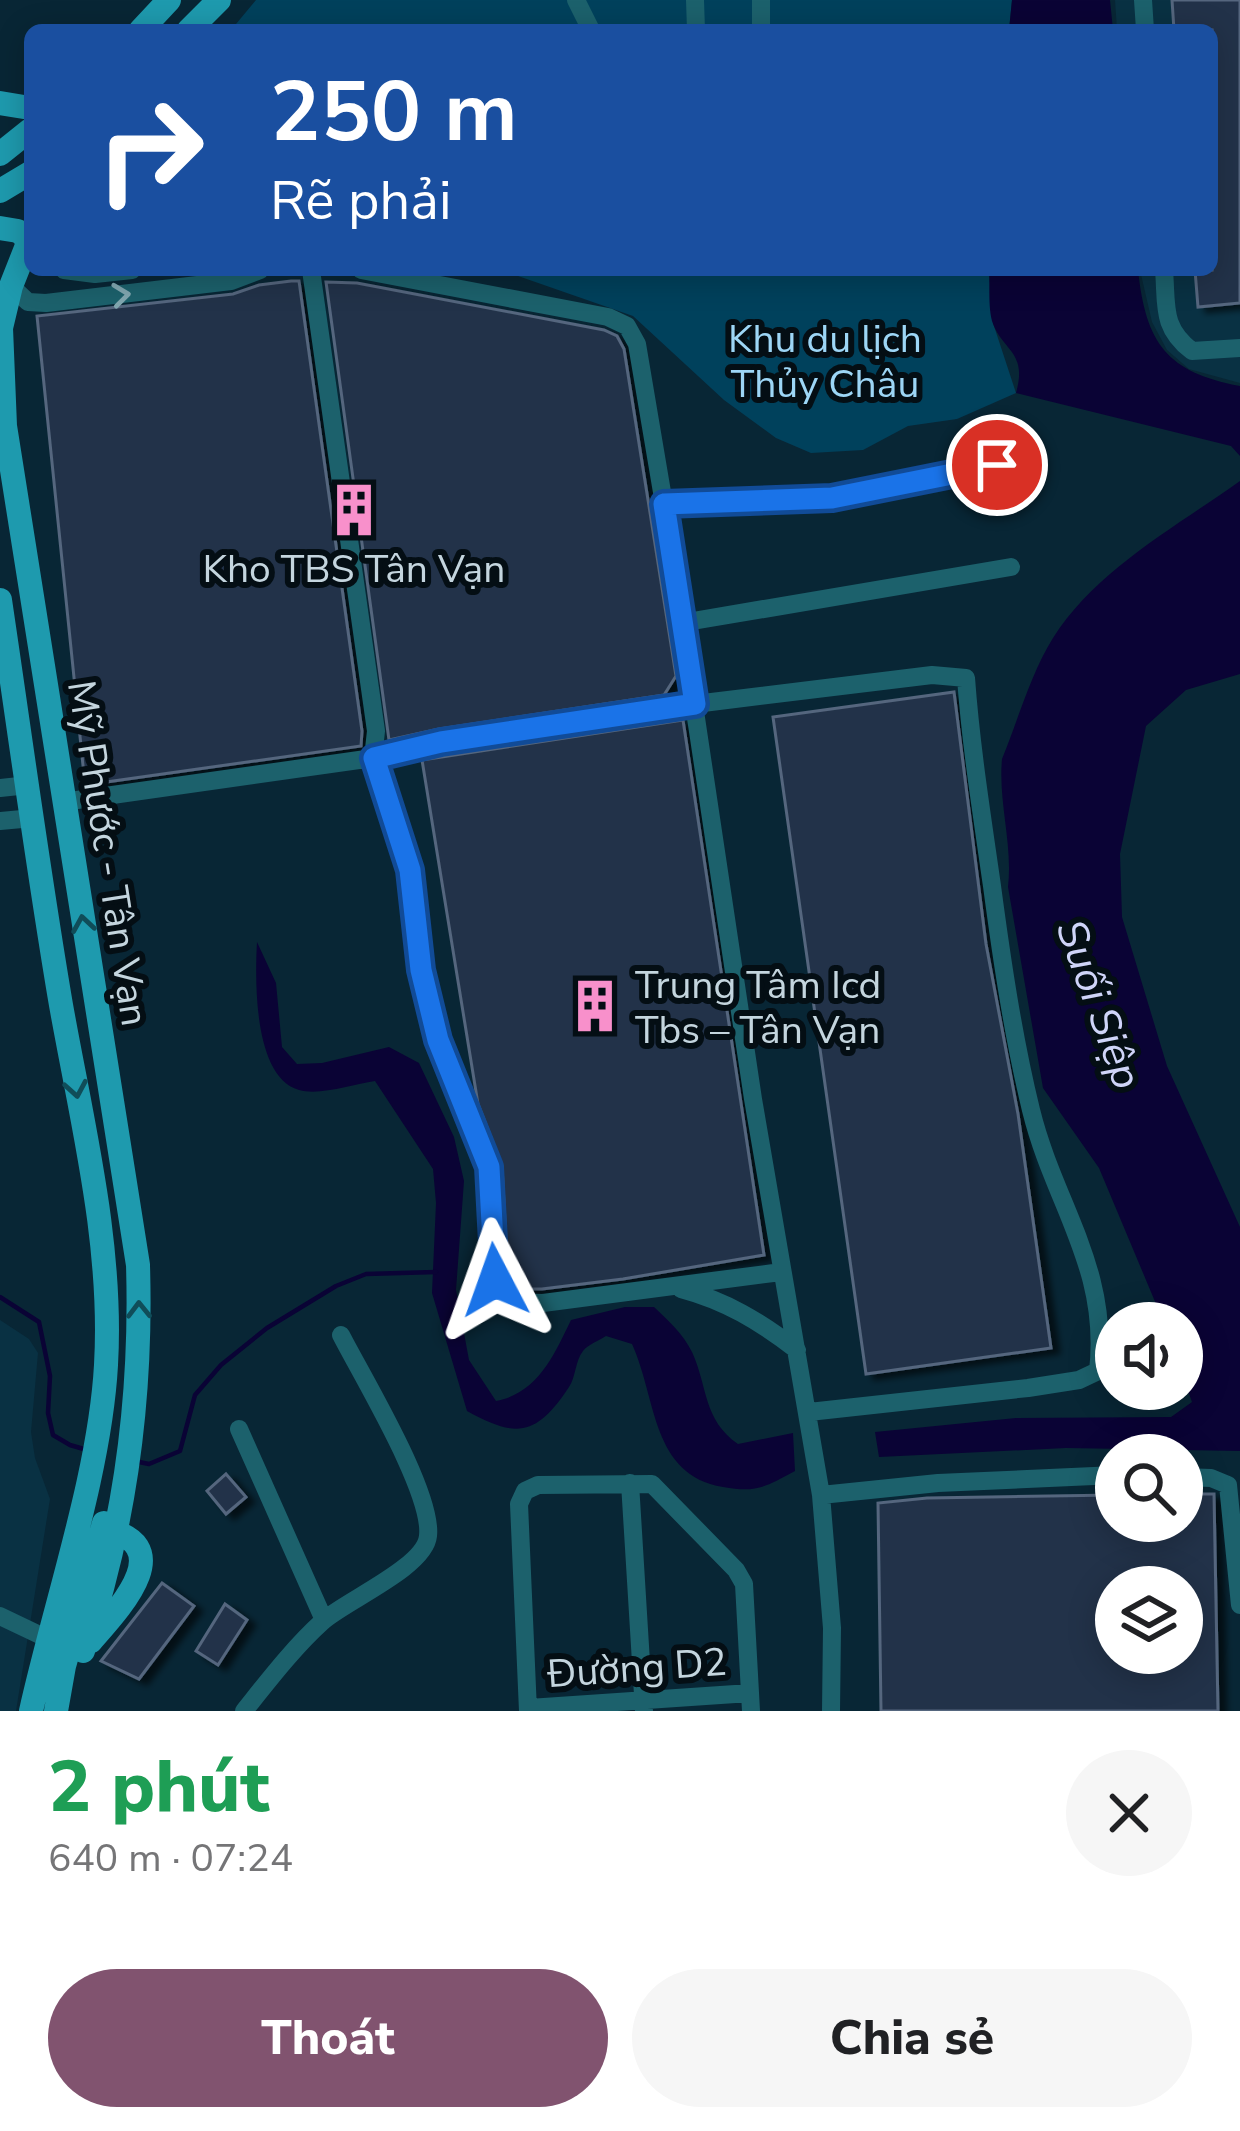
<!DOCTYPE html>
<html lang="vi">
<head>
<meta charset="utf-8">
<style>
	:root { --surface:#fff; --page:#f6f6f6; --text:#202124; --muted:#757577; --accent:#81536f }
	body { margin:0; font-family:"Nunito Sans",sans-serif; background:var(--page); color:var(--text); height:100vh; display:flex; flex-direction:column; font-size:45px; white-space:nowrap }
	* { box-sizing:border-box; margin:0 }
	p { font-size:39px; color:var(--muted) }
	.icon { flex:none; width:66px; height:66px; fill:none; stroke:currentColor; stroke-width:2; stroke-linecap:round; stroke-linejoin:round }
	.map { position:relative; height:1711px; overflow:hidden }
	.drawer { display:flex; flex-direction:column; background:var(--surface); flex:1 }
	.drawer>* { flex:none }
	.top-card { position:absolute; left:24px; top:24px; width:1194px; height:252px; border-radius:18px; box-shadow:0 6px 30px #0003; background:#1a4fa0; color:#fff; overflow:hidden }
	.buttons { position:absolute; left:1095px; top:1302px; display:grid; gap:24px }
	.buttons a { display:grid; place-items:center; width:108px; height:108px; border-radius:50%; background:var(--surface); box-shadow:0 6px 30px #0003; font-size:60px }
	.pin { position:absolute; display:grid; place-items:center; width:102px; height:102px; color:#fff; margin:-51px; border:6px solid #fff; border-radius:50%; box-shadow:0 3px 12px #0007 }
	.me { position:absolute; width:132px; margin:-66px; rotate:356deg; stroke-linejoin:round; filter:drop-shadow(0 0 9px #0008) }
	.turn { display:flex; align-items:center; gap:42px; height:252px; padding:0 48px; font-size:54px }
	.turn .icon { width:156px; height:156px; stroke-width:2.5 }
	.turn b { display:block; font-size:84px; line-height:102px }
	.round { display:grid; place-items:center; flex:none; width:126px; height:126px; border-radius:63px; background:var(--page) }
	.overview { display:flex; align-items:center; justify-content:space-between; height:204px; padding:0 48px }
	h1 { font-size:72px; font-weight:800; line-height:90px; color:#1e9e55 }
	.cta { display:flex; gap:24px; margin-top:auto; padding:24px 48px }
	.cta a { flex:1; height:138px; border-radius:72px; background:var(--accent); color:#fff; font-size:48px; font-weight:800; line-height:138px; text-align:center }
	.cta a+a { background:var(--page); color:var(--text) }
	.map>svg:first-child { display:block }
	.built { fill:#093143 }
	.green { fill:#00415c }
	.water { fill:#0a0335 }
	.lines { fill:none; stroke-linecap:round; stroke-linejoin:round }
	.stream { stroke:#0a0335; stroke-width:4.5 }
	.building { fill:#233349; stroke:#54667e; stroke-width:3; fill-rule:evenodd; filter:url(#shadow) }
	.minor { stroke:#1c616c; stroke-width:18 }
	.major { stroke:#1e9aae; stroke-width:24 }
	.oneway { stroke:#81a7b0 }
	.oneway2 { stroke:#104d59 }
	.route-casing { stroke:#114b97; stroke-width:30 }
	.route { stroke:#1a73e8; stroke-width:21 }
	.labels { text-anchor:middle; stroke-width:12; stroke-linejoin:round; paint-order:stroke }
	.park-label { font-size:39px; fill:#9dd6f6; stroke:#040e14 }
	.poi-label { font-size:39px; fill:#c4d5de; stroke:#040e14 }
	.street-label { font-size:39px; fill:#c4d5de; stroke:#040e14 }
	.water-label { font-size:42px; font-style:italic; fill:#cfd4f8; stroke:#040e14 }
</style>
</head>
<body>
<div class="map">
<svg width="1240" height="1711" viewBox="0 0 1240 1711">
	<defs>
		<filter id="shadow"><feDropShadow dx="8" dy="5" stdDeviation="3" flood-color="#0009"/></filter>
	</defs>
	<rect width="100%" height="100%" fill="#082635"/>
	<path class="built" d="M1115,0H1240V383L1189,369L1167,350L1152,322L1140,270H1212V30H1117Z
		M0,1320L29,1339L38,1353L31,1432L35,1458L50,1499L16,1711H0Z"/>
	<path class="green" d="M256,0H1012L1009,30H231Z
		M501,270H989L993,323L1016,393L957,419L908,426L863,450L811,453L776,438L724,400L633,316Z"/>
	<path class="water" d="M1012,0H1110L1113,30H1009Z
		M989,270H1138C1146,344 1167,372 1240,386V456L1231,446L1016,393C1028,351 1002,351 992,321C988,306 990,285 989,270Z
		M1240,481V674L1186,690L1146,726L1120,854L1122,917L1167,1066L1240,1227V1451L1066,1448L879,1457L875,1432L1016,1418L1171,1417L1192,1402L1182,1374V1323H1164L1099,1168L1043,1088L1008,887C1013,844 998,802 1002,759C1018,720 1031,673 1053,638C1096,570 1177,526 1240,481Z
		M257,942L276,983L282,1047L297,1064L322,1063L389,1047L419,1063L454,1137L464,1181L456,1290L469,1360L496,1401C538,1393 554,1355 571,1320L625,1307H654C669,1321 683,1334 692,1352C708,1387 703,1420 738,1444L793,1433L795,1471C765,1487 757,1493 723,1487C651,1475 657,1399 632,1344L606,1336C600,1340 587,1345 583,1351C575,1361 576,1377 569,1387C536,1437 516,1438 467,1411L432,1293L436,1203L433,1169L375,1081C353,1084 320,1096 299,1090C253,1077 255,979 257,942Z"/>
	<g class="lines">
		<path class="stream" d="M0,1297L39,1322L50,1376L48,1413L53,1435L70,1445L87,1450
			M139,1462L149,1464L180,1451L195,1395L221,1365L267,1328L336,1286L366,1274L436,1272"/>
	</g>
	<path class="building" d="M1172,0H1240V303L1198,307L1195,270H1212V30H1174Z
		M291,281H299L362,731L361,746L85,785L37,316L233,294L259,285Z
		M326,282L357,283L604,330L617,336L624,349L676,676L664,695L439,729L389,740Z
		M954,692L986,944L1018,1114L1051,1348L866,1374L773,717Z
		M683,720L764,1255L623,1279L542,1289H513L508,1277L502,1166L478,1104L422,760Z
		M226,1474L246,1497L226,1514L207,1491Z
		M1182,1494H1214L1218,1711H881L878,1503L927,1498L1116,1495V1521H1182ZM1116,1587H1182V1653H1116Z
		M162,1583L194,1606L139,1679L101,1661Z
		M225,1604L247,1620L218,1665L196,1651Z"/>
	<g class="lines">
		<path class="minor" d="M576,0L591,30
			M695,0L696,30
			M1143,0L1145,30
			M761,30V0
			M64,270L95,274L132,270
			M311,270L376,731L373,758L441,742L695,704L932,675L966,678C971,747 982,816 992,886C1002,961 1013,1036 1031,1110C1054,1204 1110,1268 1098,1371L1079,1380L1028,1388L809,1412
			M361,270L608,317L627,326L637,344L664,504L832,498L997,465
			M1164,270C1167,306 1161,327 1192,351L1240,348
			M11,286L28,302L46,303L231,281L260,270
			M664,504L753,1099L821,1495L832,1628L831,1711
			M681,623L1011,567
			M0,788L28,785
			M63,802L373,758L410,870L421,970L438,1039L489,1167L495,1280L503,1302L543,1303L781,1272
			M0,821L33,818
			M681,1289C726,1301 759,1321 797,1350
			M239,1429L324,1620
			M1182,1477L1211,1478L1228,1485L1240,1605
			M630,1483L644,1711
			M821,1495L938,1483L1116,1475
			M0,1616L46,1638
			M529,1708L750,1693
			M244,1711C268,1681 294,1647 323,1621C347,1600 425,1567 428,1536C433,1493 363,1378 341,1335
			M528,1711L519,1504L525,1491L538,1485L652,1484L736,1570L744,1584L751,1711"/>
		<path class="major" d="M141,30L169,0
			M189,30L219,0
			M0,103L30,108
			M0,154L30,130
			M0,191L30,173
			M0,228L18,231L29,240
			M30,238L11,286L1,328L5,426L138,1265C142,1396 125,1527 83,1651
			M0,600C20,735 38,870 61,1005C82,1123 113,1244 106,1365C100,1474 55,1603 31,1711
			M91,1641C119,1609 181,1544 103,1529
			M56,1711L64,1666L104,1523"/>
	</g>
	<defs><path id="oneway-chevron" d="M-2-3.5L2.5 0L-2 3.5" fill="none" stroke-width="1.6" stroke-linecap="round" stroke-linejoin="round" transform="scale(3)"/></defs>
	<use class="oneway" href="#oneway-chevron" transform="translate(121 295) rotate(-7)"/>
	<g class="oneway2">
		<use href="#oneway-chevron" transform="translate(83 924) rotate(-99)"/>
		<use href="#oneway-chevron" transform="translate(76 1089) rotate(80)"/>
		<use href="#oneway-chevron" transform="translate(139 1310) rotate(-91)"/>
	</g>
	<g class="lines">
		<defs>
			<path id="route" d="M495,1280L489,1167L438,1040L421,970L410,870L374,758L441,742L695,704L664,504L832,498L997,465"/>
		</defs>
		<use href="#route" class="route-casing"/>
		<use href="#route" class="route"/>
	</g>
	<defs>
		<symbol id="building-bare" viewBox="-9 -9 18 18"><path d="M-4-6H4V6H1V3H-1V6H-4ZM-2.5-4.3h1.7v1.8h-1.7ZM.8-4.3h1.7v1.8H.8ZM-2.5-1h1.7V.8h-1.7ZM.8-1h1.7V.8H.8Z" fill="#f890cb" stroke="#040e14" stroke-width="2.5" paint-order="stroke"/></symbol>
	</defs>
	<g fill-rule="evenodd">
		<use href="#building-bare" x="316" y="472" width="76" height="76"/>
		<use href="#building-bare" x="557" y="968" width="76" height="76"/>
	</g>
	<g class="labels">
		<g class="park-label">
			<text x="825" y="352">Khu du lịch<tspan x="825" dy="45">Thủy Châu</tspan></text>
		</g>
		<g class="poi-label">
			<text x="354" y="582">Kho TBS Tân Vạn</text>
			<text x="635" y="998" text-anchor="start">Trung Tâm Icd<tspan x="635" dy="45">Tbs – Tân Vạn</tspan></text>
		</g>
		<g class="street-label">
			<text transform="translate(109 853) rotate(81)" y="14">Mỹ Phước - Tân Vạn</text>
			<text transform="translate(637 1667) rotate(-4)" y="14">Đường D2</text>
		</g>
		<g class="water-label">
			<text transform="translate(1100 1004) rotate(70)" y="15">Suối Siệp</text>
		</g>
	</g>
</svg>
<div class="buttons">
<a><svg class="icon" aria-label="sound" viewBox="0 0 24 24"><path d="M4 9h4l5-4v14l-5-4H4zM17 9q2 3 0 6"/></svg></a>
<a><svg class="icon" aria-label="search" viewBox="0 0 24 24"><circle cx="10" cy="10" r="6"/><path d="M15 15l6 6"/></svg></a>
<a><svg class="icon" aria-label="layers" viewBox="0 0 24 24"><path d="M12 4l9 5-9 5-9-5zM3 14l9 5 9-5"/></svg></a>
</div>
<div class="pin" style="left:997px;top:465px;background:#d93025"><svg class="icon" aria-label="arrive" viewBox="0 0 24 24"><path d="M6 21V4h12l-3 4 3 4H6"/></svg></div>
<svg class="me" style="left:495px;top:1280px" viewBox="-20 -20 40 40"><path d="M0-17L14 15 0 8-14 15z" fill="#1a73e8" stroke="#fff" stroke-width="4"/></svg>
<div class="top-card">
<div class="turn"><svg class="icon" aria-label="right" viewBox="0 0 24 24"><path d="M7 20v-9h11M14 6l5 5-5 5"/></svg><div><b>250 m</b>Rẽ phải</div></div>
</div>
</div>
<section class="drawer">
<div class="overview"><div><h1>2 phút</h1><p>640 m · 07:24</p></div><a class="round"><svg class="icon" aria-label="close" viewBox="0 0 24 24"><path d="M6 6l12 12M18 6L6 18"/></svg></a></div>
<div class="cta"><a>Thoát</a><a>Chia sẻ</a></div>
</section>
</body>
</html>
